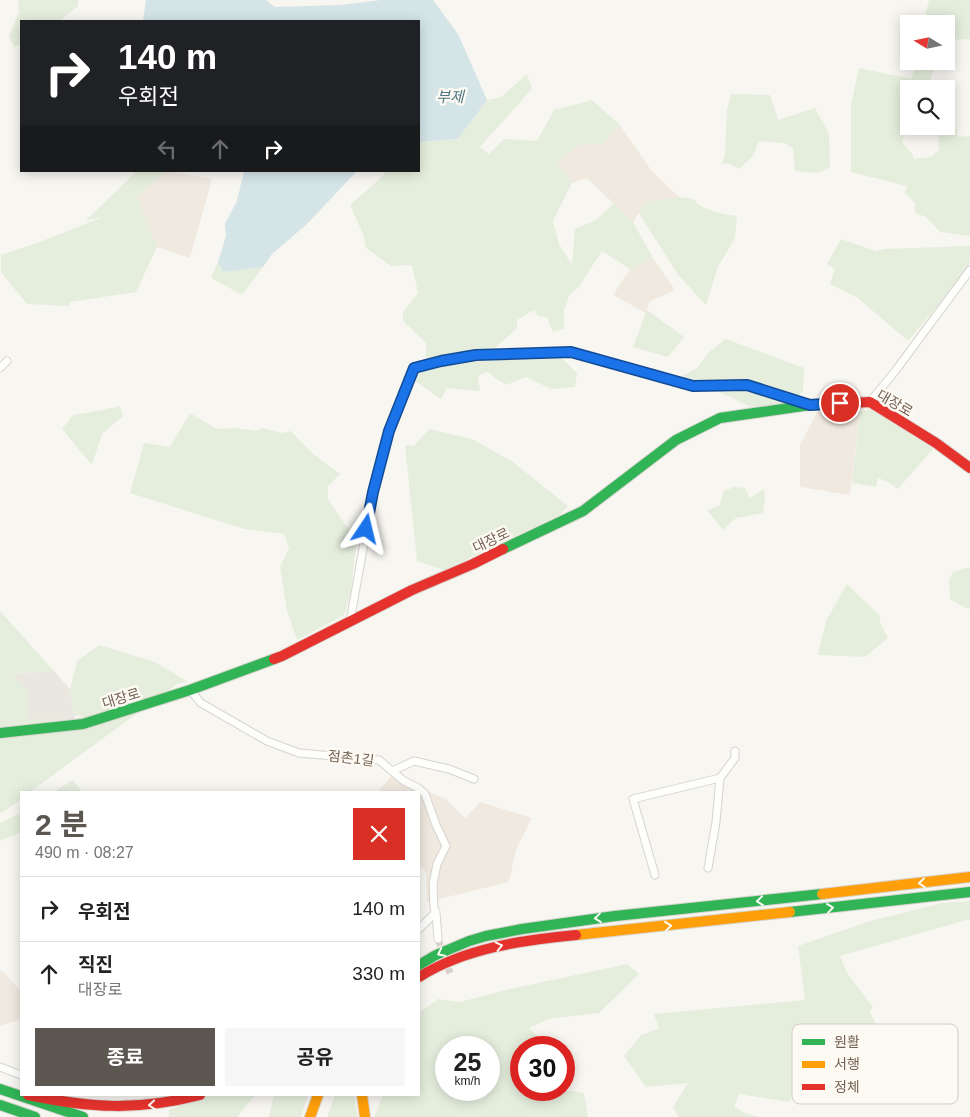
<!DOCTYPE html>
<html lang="ko">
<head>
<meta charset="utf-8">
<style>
	:root { --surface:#fff; --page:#f6f6f6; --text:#222; --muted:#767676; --line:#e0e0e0; --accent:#5c5651 }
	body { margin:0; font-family:Arial,"Noto Sans KR",sans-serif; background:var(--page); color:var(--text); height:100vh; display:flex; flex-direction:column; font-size:19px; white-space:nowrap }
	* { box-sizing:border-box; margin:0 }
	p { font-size:16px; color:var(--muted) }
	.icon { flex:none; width:28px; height:28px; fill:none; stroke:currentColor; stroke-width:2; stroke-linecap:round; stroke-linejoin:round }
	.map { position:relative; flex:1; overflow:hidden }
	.details { position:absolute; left:20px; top:791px; width:400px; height:305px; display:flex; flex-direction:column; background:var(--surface); border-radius:0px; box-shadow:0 2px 12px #0003 }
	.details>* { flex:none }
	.hud { position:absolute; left:20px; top:20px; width:400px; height:152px; border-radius:0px; box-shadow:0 2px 12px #0003; background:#202124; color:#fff; overflow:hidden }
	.needle { width:32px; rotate:280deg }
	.tools { position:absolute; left:900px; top:15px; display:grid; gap:10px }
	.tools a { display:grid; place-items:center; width:55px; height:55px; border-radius:0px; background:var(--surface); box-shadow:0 2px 12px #0003; font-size:25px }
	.speed { position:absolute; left:435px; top:1036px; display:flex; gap:10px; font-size:25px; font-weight:700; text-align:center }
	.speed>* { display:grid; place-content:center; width:65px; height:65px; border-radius:50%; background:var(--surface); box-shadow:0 2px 12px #0003; line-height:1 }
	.speed small { font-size:12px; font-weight:400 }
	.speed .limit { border:8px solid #d22; background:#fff; color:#111 }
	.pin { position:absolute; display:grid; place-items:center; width:42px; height:42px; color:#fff; margin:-21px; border:2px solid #fff; border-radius:50%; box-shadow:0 1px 5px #0007 }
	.me { position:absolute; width:55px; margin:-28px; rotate:10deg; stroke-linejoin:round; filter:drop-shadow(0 0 4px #0008) }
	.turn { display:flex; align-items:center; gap:18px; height:105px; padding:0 15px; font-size:22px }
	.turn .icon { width:65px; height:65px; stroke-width:2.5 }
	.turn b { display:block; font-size:35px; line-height:42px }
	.lanes { display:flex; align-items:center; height:48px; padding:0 15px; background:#0003; justify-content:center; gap:25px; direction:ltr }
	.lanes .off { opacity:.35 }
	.round { display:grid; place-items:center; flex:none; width:52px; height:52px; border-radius:0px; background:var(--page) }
	.overview { display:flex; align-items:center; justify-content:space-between; height:85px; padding:0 15px }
	h1 { font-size:30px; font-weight:700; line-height:38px; color:var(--accent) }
	.primary-button { display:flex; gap:10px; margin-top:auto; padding:10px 15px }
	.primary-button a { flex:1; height:58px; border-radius:0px; background:var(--accent); color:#fff; font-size:20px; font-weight:700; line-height:58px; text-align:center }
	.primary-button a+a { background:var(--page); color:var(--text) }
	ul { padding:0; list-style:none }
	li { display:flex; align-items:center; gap:15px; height:65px; padding:0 15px; border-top:1px solid var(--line) }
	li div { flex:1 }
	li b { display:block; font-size:19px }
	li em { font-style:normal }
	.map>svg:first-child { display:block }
	.residential { fill:#f0e9e0 }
	.industrial { fill:#eae6e0 }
	.green { fill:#e5eedd; fill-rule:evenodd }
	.water { fill:#d4e4e7 }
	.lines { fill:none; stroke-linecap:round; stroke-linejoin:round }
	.street-tunnel { stroke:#d7d1c9; stroke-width:7; stroke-dasharray:7 3.5; stroke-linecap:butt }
	.street-casing { stroke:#d7d3cf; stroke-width:9 }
	.fast-casing { stroke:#d8d3ce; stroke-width:12 }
	.slow-casing { stroke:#d8d3ce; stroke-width:12 }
	.jam-casing { stroke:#d8d3ce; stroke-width:12 }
	.street { stroke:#fefefd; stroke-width:7 }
	.fast { stroke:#30b455; stroke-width:10 }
	.slow { stroke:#ff9f0a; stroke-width:10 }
	.jam { stroke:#e5322d; stroke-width:10 }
	.oneway { stroke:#fdfaf4 }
	.route-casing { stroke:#114b97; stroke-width:12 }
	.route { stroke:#1a73e8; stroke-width:9 }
	.labels { text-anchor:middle; stroke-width:5; stroke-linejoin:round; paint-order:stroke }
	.street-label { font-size:14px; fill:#746152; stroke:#fdfaf4 }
	.water-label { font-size:15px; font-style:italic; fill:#4e7884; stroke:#fdfaf4 }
	.key { fill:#fdfaf4; stroke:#d4ccc3; stroke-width:1 }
	.key-label { font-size:14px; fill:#746152 }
</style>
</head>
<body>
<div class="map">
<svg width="970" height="1117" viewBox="0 0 970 1117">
	<rect width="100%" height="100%" fill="#f8f6f1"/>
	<path class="residential" d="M620,125L651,170L679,197L646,202L633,222L587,178L572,183L556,162L578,145L602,144Z
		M166,171L212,179L190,258L157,247L137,197Z
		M653,258L675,290L649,302L646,313L613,295L630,269Z
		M860,411L850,495L800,487V445L817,412Z
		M391,776L446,799L465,818L480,802L532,818L516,849L509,882L427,902L426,872L419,866V792H378Z
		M0,970L5,973L21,992V1019L0,1026Z"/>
	<path class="industrial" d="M54,671L70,689L75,719H27L28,691L12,674Z"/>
	<path class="green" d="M18,0H78V6L60,21H21V44L14,47L9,37L19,12Z
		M929,0H970V39L946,40L954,24L924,20Z
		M917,61H937L927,89H909V123L902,142L912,154L914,159L931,157L939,150L938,126H946V107H953V118L958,137L970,136V236L940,232L926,217L915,213V203L905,193L907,186L851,172V105L859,68L911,79Z
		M527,74L532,89L480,147L489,154L504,139L537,141L554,110L592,100L620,125L602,144L578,145L556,162L572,183L553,221L559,244L572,265L575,229L596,220L614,203L633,222L653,258L630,269L602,251L578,288L569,295L568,300L564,310V329L553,332L547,317L538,316L534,310L517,320V328L494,349L426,359V343L403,321V312L418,293L412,265L391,266L366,248L363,234L350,205L375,183L387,171H419V142L458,139L487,100L501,97Z
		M731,94L770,95L778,120L815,108L829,134L830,167L817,173L795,171L793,148L784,143L759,141L753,156L739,169L727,163L722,164L725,155L727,110Z
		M137,171H166L137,197L157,247L136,292L70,302L69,306L27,304L1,272V255L37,243L103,217L86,220Z
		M679,197L694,199C701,211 724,214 737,216L735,238L718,267L706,305L678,275L639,213L646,202Z
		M841,239L876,251L885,249L970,246V258L968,270L908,341L858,298L830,284L835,269L827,264Z
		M218,262L223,272L263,267L242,295L211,278Z
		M647,310L684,337L668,357L633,347Z
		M726,339L804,368L803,391L791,403L751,407L715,390L680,377L697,368L708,353Z
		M560,356L577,373L575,387L551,389L526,377L506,385L487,372L478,376L480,391L447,388L441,399L415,381L420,370L481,361Z
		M120,406L123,416L102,434L92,465L62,429L73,415L103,410Z
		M871,409L933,449L898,489L888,482L878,478L876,487L852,483L860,411Z
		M190,413L217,429L235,428L256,431L263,428L282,433L291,431L312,453L340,474L328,486V499L346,526L358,537L354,561L351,593L344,615L297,640L287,611L280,567L289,548L284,534L244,529L130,493L144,443L170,447Z
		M429,429L472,439L513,462L568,506L560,515L444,570L417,561L405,445L414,446Z
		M734,487L745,488L750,498L764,489L765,499L763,513L736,518L723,530L707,510L719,506L724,491Z
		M970,567V609L965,608L950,599L949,580L953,572Z
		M847,584L880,616V622L888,638L865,657L818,655L826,621Z
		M0,611L54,671L12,674L28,691V719H75L83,715L74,716L70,689L77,661L99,645L155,662L188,682L177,684L30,792H21V799L5,811L0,813Z
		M73,780L82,792H53Z
		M21,813V832L0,841V823Z
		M970,901V919L840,956L847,973L873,1007L870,1012L878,1029L877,1050L853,1075L827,1042L803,1049L797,1067L805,1075L789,1102L739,1094L734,1107L747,1114L760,1117H679L673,1107L688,1083L646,1087L624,1056L641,1035L659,1028L654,1014L805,1000L798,946L867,922L942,903Z
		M627,964L639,974L599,1013L548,1019L529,1028L549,1047L521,1048V1090H564L584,1093L588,1117H374L383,1095H419V1013L438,999L460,1002L510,989ZM446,1048H489V1090H446Z
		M210,1095H255L237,1117H169V1110Z
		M274,1095H308L301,1117H269Z
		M335,1095H354L358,1117H327Z"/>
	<path class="water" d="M146,0H266L275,7L341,5L381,0H433L458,34L487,100L458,139L419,142V21H143Z
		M244,171H357L307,224L272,254L263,267L223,272L218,262L226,236L225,224L237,201Z"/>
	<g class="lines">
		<path class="street-tunnel" d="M438,939L450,973"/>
		<defs>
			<path id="street" d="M0,368L7,361
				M870,402L896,370L970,270
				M350,622L373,492L389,431L414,368L441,361L476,355L571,352L693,386L747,385L807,404
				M190,690L201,703L267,741L299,753L379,760L404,781L418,788L425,794L436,825L446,846L437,864L433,884L434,909L436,912L438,939
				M392,771L414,761L449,769L474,779
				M708,868L716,822L720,778
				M655,875L633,799L720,778L735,758V751
				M419,929L436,912
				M0,1067L21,1075"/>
			<path id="fast" d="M503,549L583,511L676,440L720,418L810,405L850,403
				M0,733L83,724L190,690L274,659
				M790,912L970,892
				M419,965L436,955L469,941L486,936L522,929L615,916L822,894
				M0,1089L83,1117
				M0,1105L35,1117"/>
			<path id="slow" d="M822,894L970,877
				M576,935L790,912
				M362,1095L365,1117
				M310,1117L318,1095"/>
			<path id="jam" d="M850,403L870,402L936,443L970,468
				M274,659L282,656L412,590L473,564L503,549
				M419,977C465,948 523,940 576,935
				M28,1095C90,1108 138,1111 200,1095"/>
		</defs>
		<use href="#street" class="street-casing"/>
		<use href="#fast" class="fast-casing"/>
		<use href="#slow" class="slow-casing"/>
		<use href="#jam" class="jam-casing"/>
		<use href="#street" class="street"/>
		<use href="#fast" class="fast"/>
		<use href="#slow" class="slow"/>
		<use href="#jam" class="jam"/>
	</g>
	<defs><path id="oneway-chevron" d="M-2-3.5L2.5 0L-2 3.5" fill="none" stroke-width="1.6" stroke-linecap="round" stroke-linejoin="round" transform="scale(1.25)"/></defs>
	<g class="oneway">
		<use href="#oneway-chevron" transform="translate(922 883) rotate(174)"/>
		<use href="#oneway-chevron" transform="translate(760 901) rotate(174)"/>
		<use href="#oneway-chevron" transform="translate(830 908) rotate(-7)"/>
		<use href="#oneway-chevron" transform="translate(598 918) rotate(173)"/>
		<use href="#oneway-chevron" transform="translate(668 926) rotate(-6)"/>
		<use href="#oneway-chevron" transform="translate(499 946) rotate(-13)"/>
		<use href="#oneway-chevron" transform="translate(441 953) rotate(153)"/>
		<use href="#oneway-chevron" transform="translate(152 1105) rotate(175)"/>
	</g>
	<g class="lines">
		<defs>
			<path id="route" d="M366,529L373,492L389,431L414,368L441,361L476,355L571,352L693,386L747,385L810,405L840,403"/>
		</defs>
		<use href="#route" class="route-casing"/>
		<use href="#route" class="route"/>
	</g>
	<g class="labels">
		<g class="street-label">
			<text transform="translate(895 403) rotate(30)" y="5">대장로</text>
			<text transform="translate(491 540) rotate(-26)" y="5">대장로</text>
			<text transform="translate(121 698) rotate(-17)" y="5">대장로</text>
			<text transform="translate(351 758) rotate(7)" y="5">점촌1길</text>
		</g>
		<g class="water-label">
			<text x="450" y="102">부제</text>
		</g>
	</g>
	<rect x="792" y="1024" width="166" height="80" rx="8" class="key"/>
	<rect x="802" y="1039" width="23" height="6" fill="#30b455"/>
	<rect x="802" y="1061" width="23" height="7" fill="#ff9f0a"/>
	<rect x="802" y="1084" width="23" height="6" fill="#e5322d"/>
	<g class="key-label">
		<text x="834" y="1047">원활</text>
		<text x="834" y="1069">서행</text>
		<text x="834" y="1092">정체</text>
	</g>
</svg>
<div class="tools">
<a><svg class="needle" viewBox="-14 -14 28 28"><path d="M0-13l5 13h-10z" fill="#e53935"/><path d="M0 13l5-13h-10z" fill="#767676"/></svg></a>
<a><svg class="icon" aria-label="search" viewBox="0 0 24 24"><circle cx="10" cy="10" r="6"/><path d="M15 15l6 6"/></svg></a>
</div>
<div class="speed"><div>25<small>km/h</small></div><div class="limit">30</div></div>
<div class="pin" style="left:840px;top:403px;background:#d93025"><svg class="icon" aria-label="arrive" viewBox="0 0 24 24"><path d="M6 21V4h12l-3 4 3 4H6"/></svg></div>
<svg class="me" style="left:366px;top:529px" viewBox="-20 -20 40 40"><path d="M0-17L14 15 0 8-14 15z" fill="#1a73e8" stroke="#fff" stroke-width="4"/></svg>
<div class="hud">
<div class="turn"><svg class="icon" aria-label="right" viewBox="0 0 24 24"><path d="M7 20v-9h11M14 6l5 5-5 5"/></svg><div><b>140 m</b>우회전</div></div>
<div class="lanes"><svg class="icon off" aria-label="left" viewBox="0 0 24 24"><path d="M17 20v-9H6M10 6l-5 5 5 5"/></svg><svg class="icon off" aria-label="ahead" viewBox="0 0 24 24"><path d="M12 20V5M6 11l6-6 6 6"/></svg><svg class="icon" aria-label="right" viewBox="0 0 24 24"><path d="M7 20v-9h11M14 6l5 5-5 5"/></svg></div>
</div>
<section class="details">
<div class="overview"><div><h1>2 분</h1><p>490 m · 08:27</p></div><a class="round" style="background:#d93025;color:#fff"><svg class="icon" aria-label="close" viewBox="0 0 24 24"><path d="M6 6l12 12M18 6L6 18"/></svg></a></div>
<ul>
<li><svg class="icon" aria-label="right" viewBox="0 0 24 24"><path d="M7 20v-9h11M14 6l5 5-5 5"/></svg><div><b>우회전</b></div><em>140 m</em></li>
<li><svg class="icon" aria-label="ahead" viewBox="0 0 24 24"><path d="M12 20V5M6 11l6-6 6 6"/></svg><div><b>직진</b><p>대장로</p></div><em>330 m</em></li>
</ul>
<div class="primary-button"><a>종료</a><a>공유</a></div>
</section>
</div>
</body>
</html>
